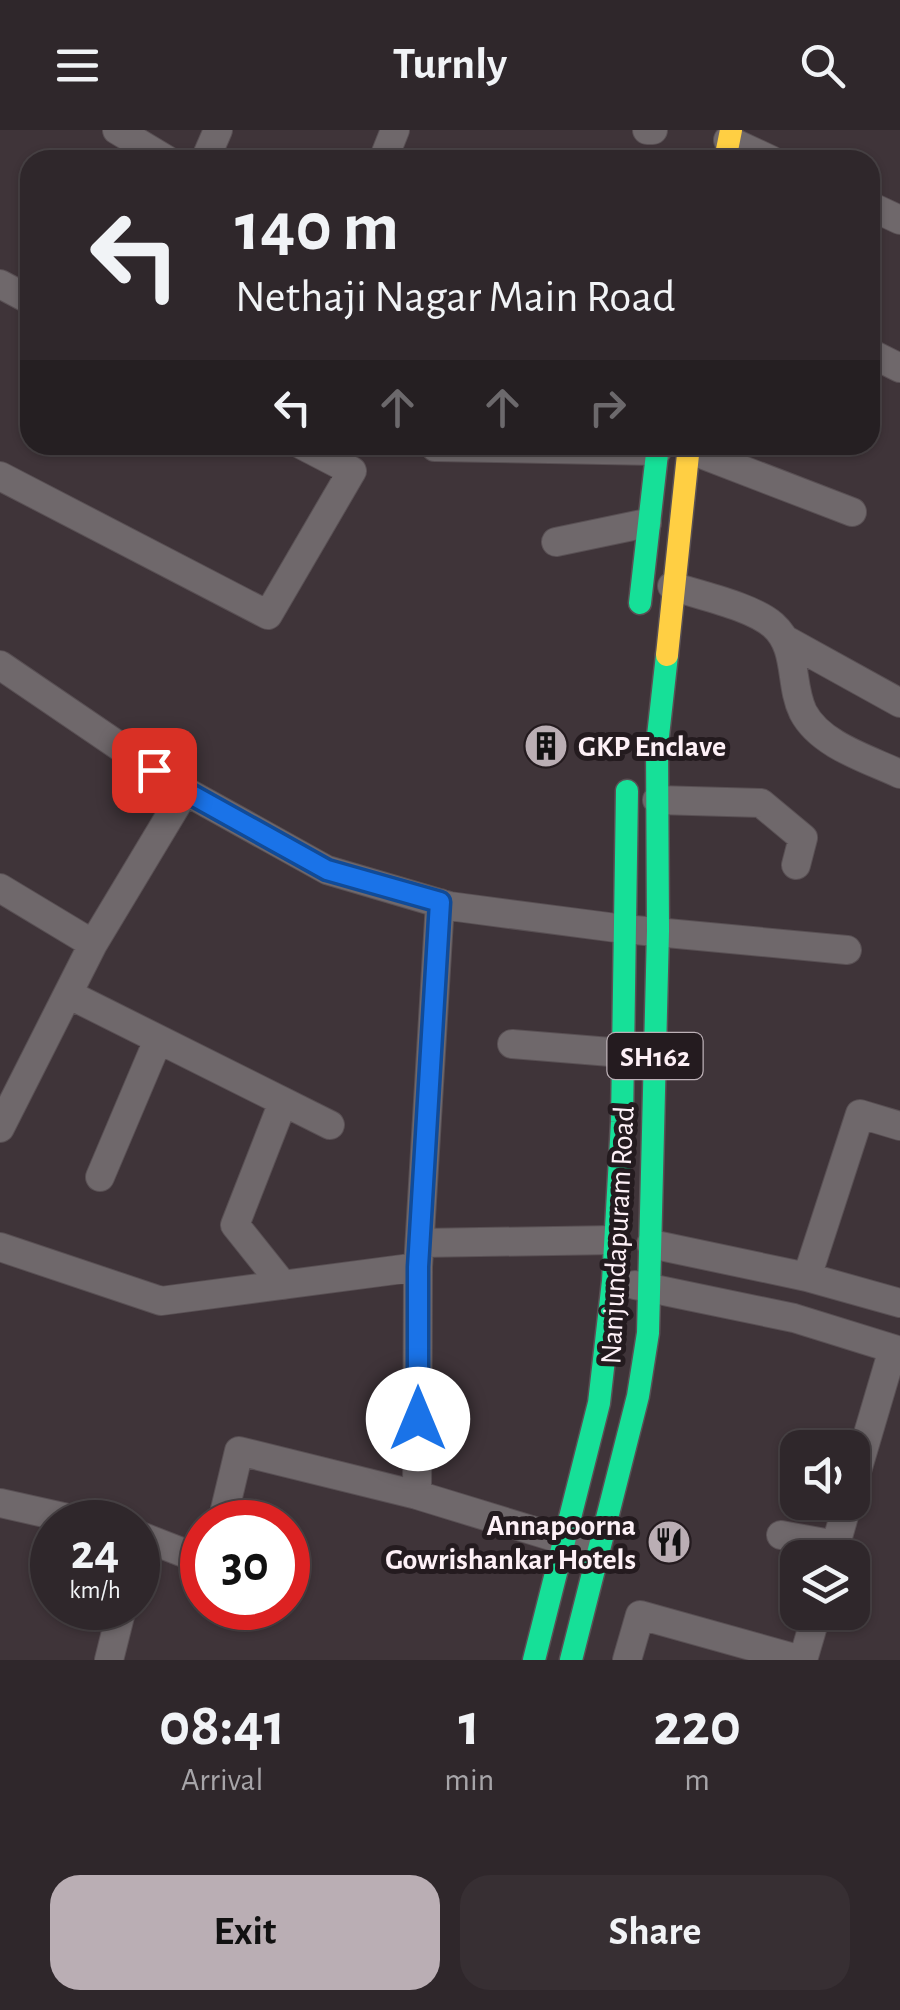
<!DOCTYPE html>
<html lang="en">
<head>
<meta charset="utf-8">
<style>
	:root { --surface:#2f272b; --page:#372f33; --text:#f1f3f6; --muted:#a7a5a9; --line:#4a4447; --accent:#baaeb4 }
	body { margin:0; font-family:"Alegreya Sans",sans-serif; background:var(--page); color:var(--text); height:100vh; display:flex; flex-direction:column; font-size:38px; white-space:nowrap }
	* { box-sizing:border-box; margin:0 }
	p { font-size:32px; color:var(--muted) }
	.icon { flex:none; width:55px; height:55px; fill:none; stroke:currentColor; stroke-width:2; stroke-linecap:round; stroke-linejoin:round }
	.map { position:relative; height:1530px; overflow:hidden }
	.details { display:flex; flex-direction:column; background:var(--surface); flex:1 }
	.details>* { flex:none }
	.banner { position:absolute; left:20px; top:20px; width:860px; height:305px; border-radius:30px; box-shadow:0 2px 8px #0004,0 0 0 2px var(--line); background:#2f272b; color:var(--text); overflow:hidden }
	.fabs { position:absolute; left:780px; top:1300px; display:grid; gap:20px }
	.fabs a { display:grid; place-items:center; width:90px; height:90px; border-radius:20px; background:var(--surface); box-shadow:0 2px 8px #0004,0 0 0 2px var(--line); font-size:50px }
	.speed { position:absolute; left:30px; top:1370px; display:flex; gap:20px; font-size:50px; font-weight:700; text-align:center }
	.speed>* { display:grid; place-content:center; width:130px; height:130px; border-radius:50%; background:var(--surface); box-shadow:0 2px 8px #0004,0 0 0 2px var(--line); line-height:1 }
	.speed small { font-size:25px; font-weight:400 }
	.speed .limit { border:15px solid #d22; background:#fff; color:#111 }
	.pin { position:absolute; display:grid; place-items:center; width:85px; height:85px; color:#fff; margin:-42px; border-radius:20px; box-shadow:0 5px 15px #0006 }
	.me { position:absolute; width:110px; margin:-55px; rotate:0deg; stroke-linejoin:round; filter:drop-shadow(0 0 8px #0008) }
	.turn { display:flex; align-items:center; gap:35px; height:210px; padding:0 50px; font-size:45px }
	.turn .icon { width:130px; height:130px; stroke-width:2.5 }
	.turn b { display:block; font-size:70px; line-height:85px }
	.lanes { display:flex; align-items:center; height:95px; padding:0 50px; background:#0003; justify-content:center; gap:50px; direction:ltr }
	.lanes .off { opacity:.35 }
	.eta { display:flex; justify-content:space-evenly; align-items:center; height:170px; text-align:center }
	.eta b { font-size:60px; font-weight:700; line-height:70px }
	.button { display:flex; gap:20px; margin-top:auto; padding:20px 50px }
	.button a { flex:1; height:115px; border-radius:30px; background:var(--accent); color:#111; font-size:40px; font-weight:700; line-height:115px; text-align:center }
	.button a+a { background:var(--page); color:var(--text) }
	header { display:flex; justify-content:space-between; align-items:center; height:130px; padding:0 50px; background:var(--surface); font-size:45px; font-weight:700 }
	.map>svg:first-child { display:block }
	.lines { fill:none; stroke-linecap:round; stroke-linejoin:round }
	.street-casing { stroke:#595054; stroke-width:30 }
	.fast-casing { stroke:#595054; stroke-width:25 }
	.slow-casing { stroke:#595054; stroke-width:25 }
	.street { stroke:#6f686b; stroke-width:28 }
	.fast { stroke:#16e098; stroke-width:22 }
	.slow { stroke:#ffcf43; stroke-width:22 }
	.route-casing { stroke:#114b97; stroke-width:25 }
	.route { stroke:#1a73e8; stroke-width:18 }
	.labels { text-anchor:middle; stroke-width:10; stroke-linejoin:round; paint-order:stroke }
	.shield { fill:#241b1f; stroke:#bcb0b6; stroke-width:2.5 }
	.shield-label { font-size:28px; font-weight:bold; fill:#fdf0f6 }
	.poi-label { font-size:30px; font-weight:bold; fill:#fdf0f6; stroke:#241b1f; text-anchor:start }
	.street-label { font-size:30px; fill:#fdf0f6; stroke:#241b1f }
</style>
</head>
<body>
<header><svg class="icon" aria-label="menu" viewBox="0 0 24 24"><path d="M4 6h16M4 12h16M4 18h16"/></svg>Turnly<svg class="icon" aria-label="search" viewBox="0 0 24 24"><circle cx="10" cy="10" r="6"/><path d="M15 15l6 6"/></svg></header>
<div class="map">
<svg width="900" height="1530" viewBox="0 0 900 1530">
	<rect width="100%" height="100%" fill="#3f3439"/>
	<g class="lines">
		<defs>
			<path id="street" d="M117,0L167,30
				M647,0H653
				M728,10L771,30
				M205,30L218,0
				M383,30L395,0
				M870,76L900,90
				M0,154L30,170
				M870,223L900,238
				M435,317L657,321
				M688,319L852,382
				M0,346L268,485L352,341L302,315
				M556,412L647,393
				M672,456C701,466 751,476 773,495C799,518 789,553 803,582C820,615 868,629 900,644
				M788,511L900,573
				M0,535L185,661L327,740L449,776L624,799L847,820
				M657,670L761,673L803,708L796,735
				M0,758L93,814L185,661
				M68,864L330,995
				M512,914L623,923
				M0,998L93,814
				M100,1047L158,910
				M420,1113L615,1110
				M651,1114L807,1147L900,1173
				M0,1117L161,1171L418,1137L440,773
				M807,1147L860,984L900,996
				M283,1155L235,1095L283,972
				M635,1155L794,1188L900,1221
				M852,1358L893,1219
				M417,1365L418,1137
				M0,1373L85,1392
				M222,1392L239,1321L417,1365L577,1414
				M138,1405L202,1430
				M781,1405L836,1415
				M832,1428L848,1372
				M109,1530L122,1478
				M627,1530L640,1485L801,1530
				M803,1530L817,1482"/>
			<path id="fast" d="M640,473L658,315
				M534,1530L599,1273L613,1151L622,992L627,661
				M571,1530L638,1266L648,1203L658,801L657,615L667,525"/>
			<path id="slow" d="M725,30L731,0
				M667,525L689,315"/>
		</defs>
		<use href="#street" class="street-casing"/>
		<use href="#fast" class="fast-casing"/>
		<use href="#slow" class="slow-casing"/>
		<use href="#street" class="street"/>
		<use href="#fast" class="fast"/>
		<use href="#slow" class="slow"/>
	</g>
	<g class="lines">
		<defs>
			<path id="route" d="M154,640L185,661L327,740L440,772L418,1137V1289"/>
		</defs>
		<use href="#route" class="route-casing"/>
		<use href="#route" class="route"/>
	</g>
	<defs>
		<symbol id="building-disc" viewBox="-11 -11 22 22"><circle r="9.5" fill="#baaeb4" stroke="#241b1f"/><path d="M-4-6H4V6H1V3H-1V6H-4ZM-2.5-4.3h1.7v1.8h-1.7ZM.8-4.3h1.7v1.8H.8ZM-2.5-1h1.7V.8h-1.7ZM.8-1h1.7V.8H.8Z" fill="#111"/></symbol>
		<symbol id="restaurant-disc" viewBox="-11 -11 22 22"><circle r="9.5" fill="#baaeb4" stroke="#241b1f"/><path d="M-5-6h1v4h1v-4h1v4h1v-4h1v5L-1.5 .5V6h-2V.5L-5-1ZM5-6V6H3V1.5H1.5Q1.5-4 5-6Z" fill="#111"/></symbol>
	</defs>
	<g fill-rule="evenodd">
		<use href="#building-disc" x="521" y="591" width="50" height="50"/>
		<use href="#restaurant-disc" x="644" y="1387" width="50" height="50"/>
	</g>
	<g class="labels">
		<rect class="shield" x="607.5" y="903" width="95" height="46" rx="8"/>
		<g class="shield-label">
			<text x="655" y="936">SH162</text>
		</g>
		<g class="poi-label">
			<text x="578" y="626">GKP Enclave</text>
			<text x="636" y="1405" text-anchor="end">Annapoorna<tspan x="636" dy="34">Gowrishankar Hotels</tspan></text>
		</g>
		<g class="street-label">
			<text transform="translate(617 1105) rotate(-87)" y="10">Nanjundapuram Road</text>
		</g>
	</g>
</svg>
<div class="fabs">
<a><svg class="icon" aria-label="sound" viewBox="0 0 24 24"><path d="M4 9h4l5-4v14l-5-4H4zM17 9q2 3 0 6"/></svg></a>
<a><svg class="icon" aria-label="layers" viewBox="0 0 24 24"><path d="M12 4l9 5-9 5-9-5zM3 14l9 5 9-5"/></svg></a>
</div>
<div class="speed"><div>24<small>km/h</small></div><div class="limit">30</div></div>
<div class="pin" style="left:154px;top:640px;background:#d93025"><svg class="icon" aria-label="arrive" viewBox="0 0 24 24"><path d="M6 21V4h12l-3 4 3 4H6"/></svg></div>
<svg class="me" style="left:418px;top:1289px" viewBox="-20 -20 40 40"><circle r="19" fill="#fff"/><path d="M0-13L10 11 0 6-10 11z" fill="#1a73e8"/></svg>
<div class="banner">
<div class="turn"><svg class="icon" aria-label="left" viewBox="0 0 24 24"><path d="M17 20v-9H6M10 6l-5 5 5 5"/></svg><div><b>140 m</b>Nethaji Nagar Main Road</div></div>
<div class="lanes"><svg class="icon" aria-label="left" viewBox="0 0 24 24"><path d="M17 20v-9H6M10 6l-5 5 5 5"/></svg><svg class="icon off" aria-label="ahead" viewBox="0 0 24 24"><path d="M12 20V5M6 11l6-6 6 6"/></svg><svg class="icon off" aria-label="ahead" viewBox="0 0 24 24"><path d="M12 20V5M6 11l6-6 6 6"/></svg><svg class="icon off" aria-label="right" viewBox="0 0 24 24"><path d="M7 20v-9h11M14 6l5 5-5 5"/></svg></div>
</div>
</div>
<section class="details">
<div class="eta">
<div><b>08:41</b><p>Arrival</p></div>
<div><b>1</b><p>min</p></div>
<div><b>220</b><p>m</p></div>
</div>
<div class="button"><a>Exit</a><a>Share</a></div>
</section>
</body>
</html>
